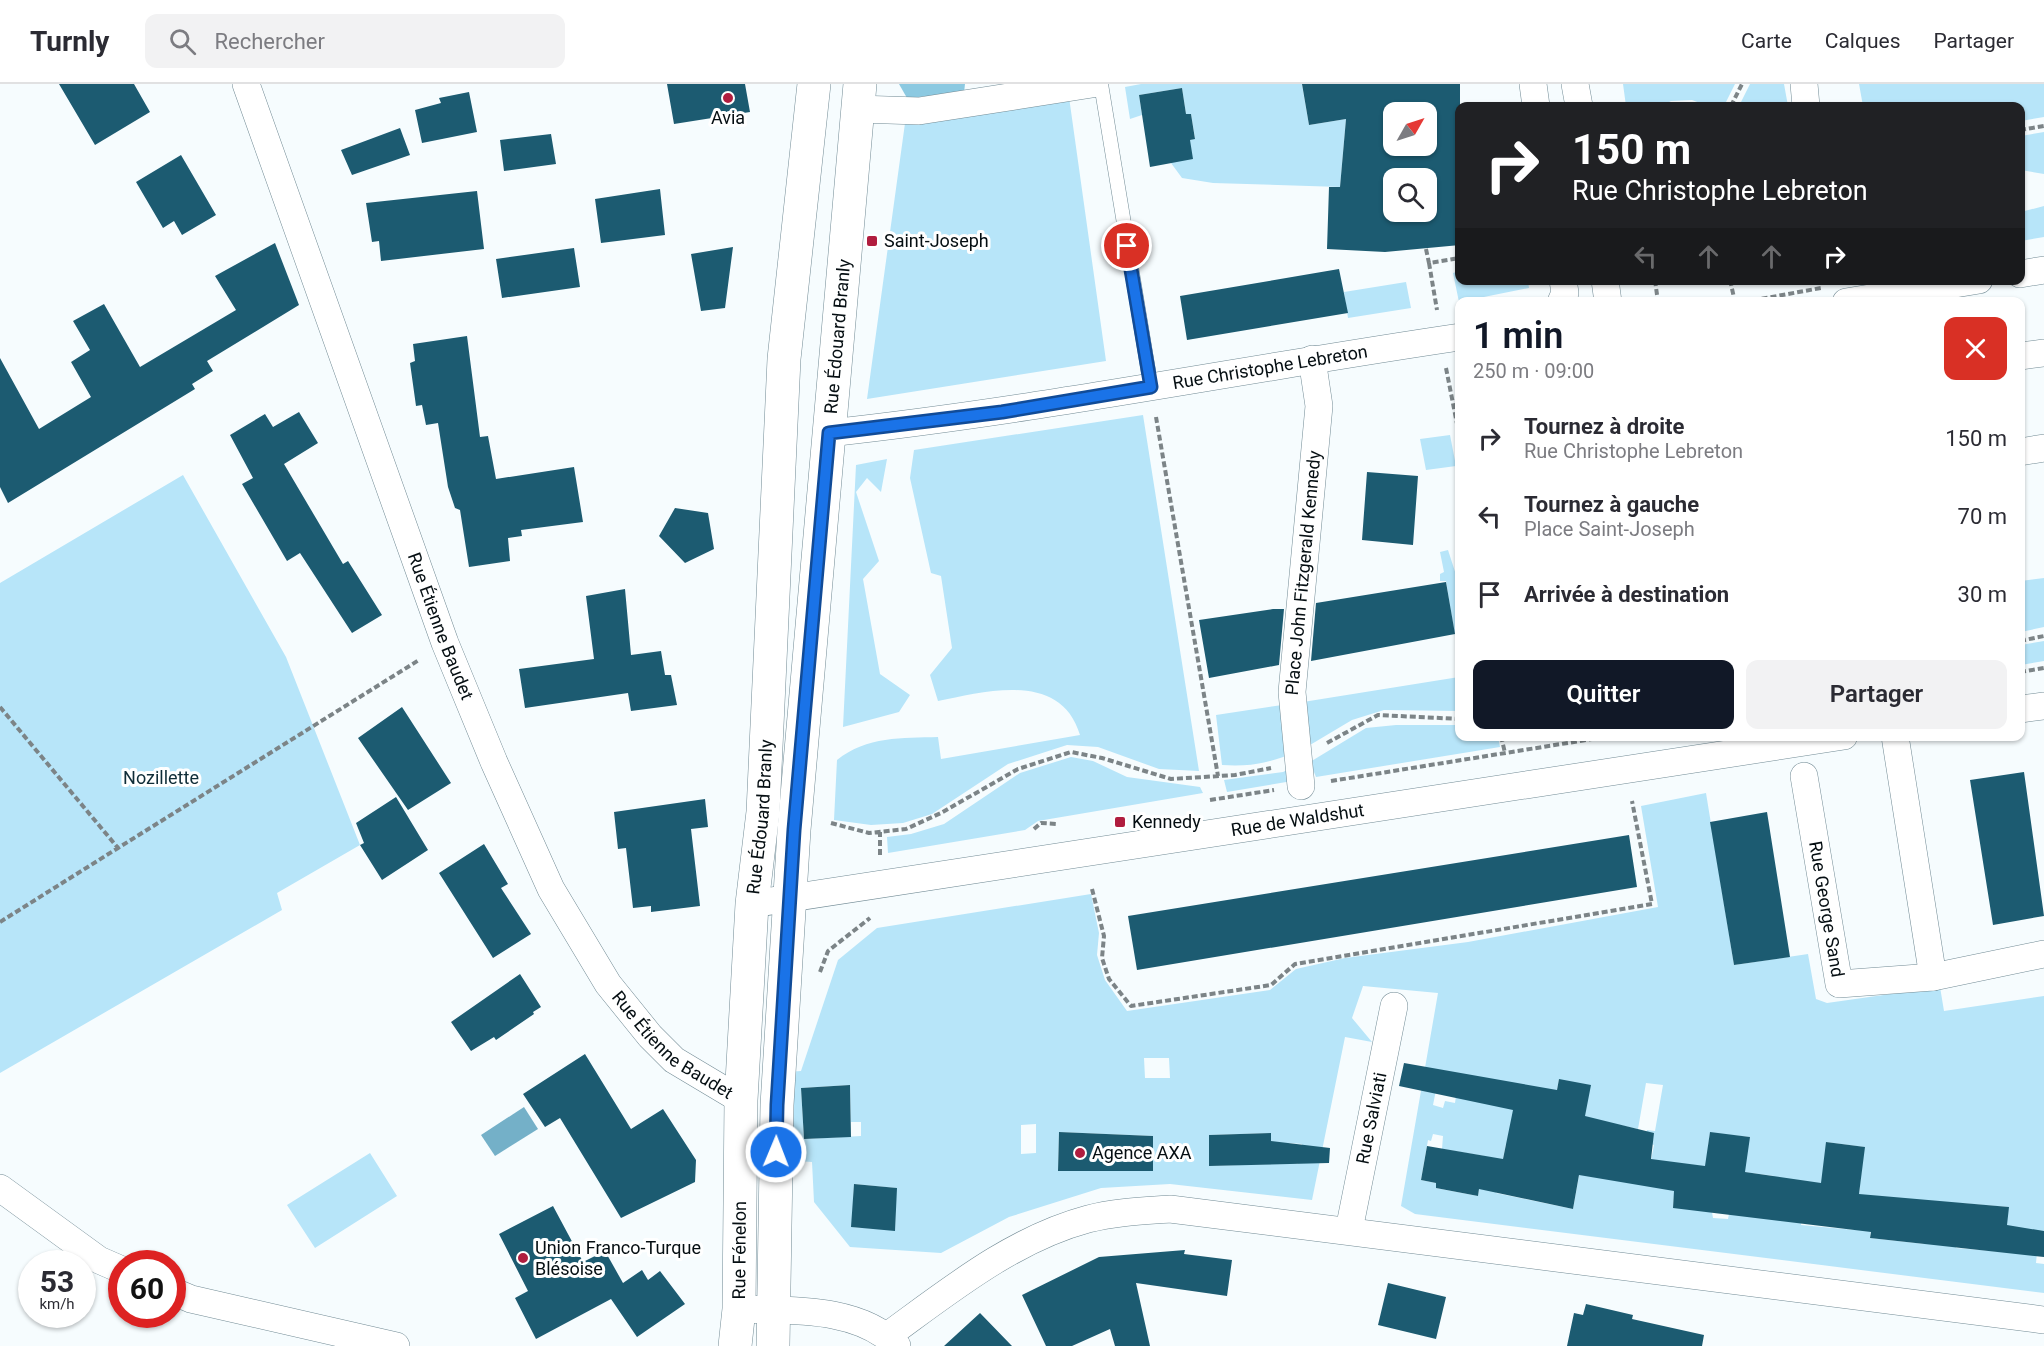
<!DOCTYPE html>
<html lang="fr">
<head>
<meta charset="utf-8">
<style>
	:root { --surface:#fff; --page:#f2f2f3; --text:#2b2b33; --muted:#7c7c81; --line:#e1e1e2; --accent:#111827 }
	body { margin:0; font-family:Roboto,sans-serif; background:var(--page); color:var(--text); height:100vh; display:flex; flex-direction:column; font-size:22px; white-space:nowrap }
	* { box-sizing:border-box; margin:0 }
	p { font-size:20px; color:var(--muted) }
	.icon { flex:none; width:33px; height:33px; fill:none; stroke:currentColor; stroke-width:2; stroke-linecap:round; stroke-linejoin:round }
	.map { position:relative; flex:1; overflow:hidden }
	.panel { position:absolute; left:1455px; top:213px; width:570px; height:444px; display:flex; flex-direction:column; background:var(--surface); border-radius:12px; box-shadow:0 2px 4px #0004 }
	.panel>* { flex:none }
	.top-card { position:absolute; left:1455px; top:18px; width:570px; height:183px; border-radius:12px; box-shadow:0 2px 4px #0004; background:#202124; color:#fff; overflow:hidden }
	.needle { width:39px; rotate:51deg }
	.tools { position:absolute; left:1383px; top:18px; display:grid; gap:12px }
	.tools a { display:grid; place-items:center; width:54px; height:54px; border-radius:12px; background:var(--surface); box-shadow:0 2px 4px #0004; font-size:30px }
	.speed { position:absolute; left:18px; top:1166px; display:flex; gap:12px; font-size:30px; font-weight:700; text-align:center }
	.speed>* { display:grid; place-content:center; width:78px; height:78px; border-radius:50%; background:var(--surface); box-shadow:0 2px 4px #0004; line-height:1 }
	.speed small { font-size:15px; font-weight:400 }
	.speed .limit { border:9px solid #d22; background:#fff; color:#111 }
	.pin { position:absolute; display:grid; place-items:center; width:51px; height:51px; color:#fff; margin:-26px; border:3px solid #fff; border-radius:50%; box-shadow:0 2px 6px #0007 }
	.me { position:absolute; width:66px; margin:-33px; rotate:1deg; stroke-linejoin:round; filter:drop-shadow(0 0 4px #0008) }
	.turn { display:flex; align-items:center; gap:21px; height:126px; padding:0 18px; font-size:27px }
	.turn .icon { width:78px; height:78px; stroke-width:2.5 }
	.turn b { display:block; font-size:42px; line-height:51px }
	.lanes { display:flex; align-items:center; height:57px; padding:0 18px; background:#0003; justify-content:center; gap:30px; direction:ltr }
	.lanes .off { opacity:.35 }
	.round { display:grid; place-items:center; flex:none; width:63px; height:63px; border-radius:12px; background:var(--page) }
	.headline { display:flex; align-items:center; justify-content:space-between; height:102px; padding:0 18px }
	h1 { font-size:36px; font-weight:600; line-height:45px; color:var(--accent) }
	.action { display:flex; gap:12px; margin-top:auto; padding:12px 18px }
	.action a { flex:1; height:69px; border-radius:12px; background:var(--accent); color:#fff; font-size:24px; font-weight:600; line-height:69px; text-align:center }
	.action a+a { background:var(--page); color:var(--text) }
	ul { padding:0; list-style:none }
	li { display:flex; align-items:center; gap:18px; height:78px; padding:0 18px }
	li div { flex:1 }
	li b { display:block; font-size:22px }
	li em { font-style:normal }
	header { display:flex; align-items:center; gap:36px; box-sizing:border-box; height:84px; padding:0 30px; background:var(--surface); border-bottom:2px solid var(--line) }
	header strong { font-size:28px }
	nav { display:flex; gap:33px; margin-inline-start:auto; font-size:21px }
	.search { width:420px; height:54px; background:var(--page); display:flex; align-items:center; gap:15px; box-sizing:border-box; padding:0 21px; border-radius:12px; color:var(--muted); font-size:22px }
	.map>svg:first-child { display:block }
	.green { fill:#b7e5f9; fill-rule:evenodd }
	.forest { fill:#8cc9e1 }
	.water { fill:#74b0c8 }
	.building { fill:#1c5b71; fill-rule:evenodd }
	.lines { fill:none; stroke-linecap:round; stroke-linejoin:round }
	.lane-casing { stroke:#728b95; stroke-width:15 }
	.street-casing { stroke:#728b95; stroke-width:28 }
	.primary-casing { stroke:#728b95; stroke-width:34 }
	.path { stroke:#7c8487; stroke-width:4; stroke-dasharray:6 3; stroke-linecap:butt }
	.lane { stroke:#fff; stroke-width:14 }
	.street { stroke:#fff; stroke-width:27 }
	.primary { stroke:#fff; stroke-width:33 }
	.route-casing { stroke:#114b97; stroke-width:15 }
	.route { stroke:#1a73e8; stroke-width:10 }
	.poi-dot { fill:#b01d3f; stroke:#fff; stroke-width:2 }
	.labels { text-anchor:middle; stroke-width:6; stroke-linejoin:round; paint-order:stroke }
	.poi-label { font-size:18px; fill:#050e12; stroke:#fff; text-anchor:start }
	.street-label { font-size:18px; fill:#050e12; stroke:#fff }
	.park-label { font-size:18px; fill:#0f2d38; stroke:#fff }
</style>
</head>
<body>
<header>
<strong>Turnly</strong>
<div class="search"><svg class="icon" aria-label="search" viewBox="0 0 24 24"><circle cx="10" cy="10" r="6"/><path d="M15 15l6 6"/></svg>Rechercher</div>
<nav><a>Carte</a><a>Calques</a><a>Partager</a></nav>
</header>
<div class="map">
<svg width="2044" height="1262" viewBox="0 0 2044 1262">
	<rect width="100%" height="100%" fill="#f6fcfe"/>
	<path class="green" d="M1141,0H1309L1302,1L1309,41L1346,35L1340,103L1213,99L1182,94L1171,79L1190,56L1195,54L1191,30H1186L1182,4L1139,11L1142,31L1130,35L1125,3Z
		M1623,0H1735L1724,22H1708L1692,16L1671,17L1661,22H1626Z
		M1750,0H1784L1788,22H1739Z
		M1859,0H2044V33L2021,37L2020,22H1863Z
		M1069,13L1106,277L867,315L906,32Z
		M2044,48V90L2021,86V52Z
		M2044,122V153L2021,157V128Z
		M1459,187L1460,196L1528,197L1529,204L1459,218L1453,189Z
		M1406,198L1411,224L1348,234L1344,208Z
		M1143,331L1199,687L1159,685L1098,663L1067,661L1008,680L932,730L903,739L871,741L834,736L837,676C867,652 902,654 938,653L941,675L1080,651C1061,587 987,607 938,617L930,591L952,564L941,492L931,489L910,394L914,366Z
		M1450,351L1456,382L1426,386L1420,355Z
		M887,375L881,408L867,394L856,408L879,477L863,495L880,590L910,611L899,628L843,643L856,381Z
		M183,391L286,573L360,761L277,809L282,826L0,989V499Z
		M1448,466L1459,500V577L1446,497H1440V490L1444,488L1440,468Z
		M2044,494V543L2021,548V497Z
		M2044,557V577L2021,581V561Z
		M1459,593V627L1384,626L1352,636L1310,661L1303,618Z
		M1289,620L1295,668C1271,679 1249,683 1222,681L1216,631Z
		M1396,641H1459L1460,652L1498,653L1500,663L1316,693L1310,678L1366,644Z
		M1071,673L1093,677L1127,693L1200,703L1203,709L1038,737L1025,746L888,769L887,753L911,750L944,740L1020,689Z
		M1296,682L1298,696L1227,708L1224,696L1283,688Z
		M1706,709L1734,881L1808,870L1816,915L1827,919L1940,903L1944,927L2044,912V1147H2039L2036,1179L2044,1180V1209L1415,1130L1401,1122L1438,909L1363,902L1352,934L1372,958L1345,953L1312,1116L1170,1100L1101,1104L1009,1133L941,1169L850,1163L814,1118L812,1078L782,1076L787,988L801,987L838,876L877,844L1091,810L1099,849L1097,871L1105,896L1127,927L1270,906L1296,885L1345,874L1468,858L1658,823L1641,722ZM1144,974H1169L1170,994H1145ZM1440,986L1459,990L1455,1019L1445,1017L1443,1024L1433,1021ZM1559,995L1586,1027L1557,1006ZM1646,999L1663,1001L1655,1047L1647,1046L1645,1058L1654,1061L1646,1102L1620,1041L1638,1045ZM850,1001L851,1038H861V1052L804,1055L801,1004ZM1036,1040V1069L1021,1070V1041ZM1059,1048L1153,1052V1087H1058ZM1271,1049V1080L1209,1082V1051ZM1710,1049L1750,1053L1743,1068L1708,1063ZM1433,1050L1443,1052L1442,1065L1484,1072L1478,1112L1436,1104V1099L1421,1096L1428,1056L1431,1057ZM1826,1058L1864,1063L1855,1146L1801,1141L1805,1110L1837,1112ZM1289,1059L1302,1060L1298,1080L1286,1078ZM1506,1060L1582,1075L1573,1125L1496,1109ZM1677,1079L1774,1092L1770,1134L1729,1130L1728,1135L1713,1134L1712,1128L1673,1123ZM854,1100L896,1104L895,1146L852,1143ZM1874,1112L1930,1118L1925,1160L1870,1154ZM1960,1119L2008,1123L2004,1168L1956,1164Z
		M370,1069L397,1112L315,1164L287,1121Z"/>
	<path class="forest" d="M899,0H965L964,9L907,14Z"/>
	<path class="water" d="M524,1023L538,1045L495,1072L481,1051Z"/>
	<path class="building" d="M59,0H134L150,28L95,61Z
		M667,0H745L750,28L674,40Z
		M1302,0H1460V161L1385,168L1327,165L1329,103H1340L1346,35L1309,41ZM1394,28H1426V62H1394ZM1394,94H1426V128H1394Z
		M1182,4L1186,30H1191L1195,55L1190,56L1193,75L1150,83L1139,11Z
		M469,8L477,48L422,59L415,26L441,19L439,14Z
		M400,44L410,71L352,91L341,66Z
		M551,50L556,80L504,87L500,56Z
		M181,71L216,131L182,151L174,137L163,144L136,98Z
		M660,105L665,151L601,159L595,115Z
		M477,107L484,165L381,177L379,157L372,158L366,119Z
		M275,159L299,221L207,277L213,287L192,300L195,305L8,419L0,403V274L39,345L91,313L71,278L90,266L73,237L104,220L140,283L236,226L215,192Z
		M733,163L725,224L701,227L691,170Z
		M574,164L580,203L502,214L496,175Z
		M1339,185L1348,229L1187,256L1180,212Z
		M467,252L480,353L488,352L496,395L574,383L583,438L521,446L522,452L508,454L510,477L469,483L460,426L455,424L448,403L438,339L426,341L422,321L416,322L410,279L415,277L413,260Z
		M299,328L318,359L284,380L343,480L348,477L382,531L352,549L300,469L287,477L242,400L253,394L230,351L265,330L273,343Z
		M1367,388L1418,392L1413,461L1362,456Z
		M675,424L708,429L714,465L685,479L659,452Z
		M1446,498L1455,550L1311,577L1316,519Z
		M625,505L631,571L661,567L665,591H671L677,621L631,627L628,609L525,624L519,585L594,575L586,512Z
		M1273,525H1284L1279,581L1209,594L1199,536Z
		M402,623L451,699L408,726L358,654Z
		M2024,688L2044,832L1993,841L1970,696Z
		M396,713L428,766L382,796L360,761L364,759L356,739Z
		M705,715L708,743L691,745L700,822L651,828V822L633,824L626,764L618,765L614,728Z
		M1767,728L1790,873L1734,881L1710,738Z
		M1629,751L1637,803L1137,886L1128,832Z
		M484,760L508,800L501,804L531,850L493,874L439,789Z
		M520,890L541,923L533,928L534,930L496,956L494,953L471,967L451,938Z
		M585,970L631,1045L663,1025L696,1076L695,1098L621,1134L560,1034L545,1043L523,1010Z
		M1404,979L1557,1006L1559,995L1591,1001L1585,1032L1654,1049L1651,1075L1705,1082L1710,1048L1750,1053L1745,1088L1821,1099L1826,1058L1865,1063L1859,1110L2009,1123L2007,1141L2044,1147V1173L1870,1154L1871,1148L1673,1124L1674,1107L1579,1091L1573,1125L1479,1105L1478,1112L1436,1104V1099L1421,1096L1427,1062L1503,1075L1513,1026L1399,1002Z
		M850,1001L851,1053L804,1055L801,1004Z
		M1059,1048L1153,1052V1087H1058Z
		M1271,1049V1057L1330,1064L1329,1079L1209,1082V1051Z
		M854,1100L897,1104L895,1147L851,1143Z
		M553,1122L583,1178L605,1167L623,1199L642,1186L648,1196L660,1187L685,1220L637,1253L611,1215L536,1255L515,1214L528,1207L499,1150Z
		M1185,1166L1184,1170L1232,1176L1227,1212L1136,1199L1150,1262H1115L1110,1245L1072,1262H1046L1022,1211L1099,1173Z
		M1388,1199L1446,1213L1436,1255L1378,1241Z
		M1586,1220L1633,1231L1632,1235L1704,1251L1702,1262H1567L1574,1229L1583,1231Z
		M980,1229L1012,1262H944Z"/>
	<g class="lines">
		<defs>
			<path id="lane" d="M1101,0L1151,303"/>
			<g id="street">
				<path id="s1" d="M246,0L445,559L494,678L551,805L608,900L650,952L674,976L741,1016"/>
				<path d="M1533,0L1536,22"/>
				<path d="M1575,0L1579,22"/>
				<path d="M1804,0L1806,22"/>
				<path d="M857,25L919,27L1092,0"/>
				<path d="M2020,190L2044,186"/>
				<path d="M1605,196L1608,218"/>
				<path d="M1561,218L1565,209L1563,196"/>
				<path d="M1846,218L1979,196"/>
				<path d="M2020,272L2044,269"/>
				<path id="s2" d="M829,349C1041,326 1249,284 1460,253"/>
				<path d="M2020,368L2044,364"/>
				<path d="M2020,625L2044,622"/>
				<path d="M1895,652L1933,893L2044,870"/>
				<path id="s3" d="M1804,692L1839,900L1933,893"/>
				<path id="s4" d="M1301,702L1292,608L1319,322L1312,275"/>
				<path id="s5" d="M752,820L1844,652"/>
				<path d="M0,1104L99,1176L122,1186"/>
				<path id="s6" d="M1349,1146L1394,922"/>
				<path d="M172,1207L191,1215L396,1262"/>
				<path d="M739,1225C790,1227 858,1222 897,1262"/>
				<path d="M887,1252C949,1207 1013,1155 1088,1135C1115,1128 1142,1127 1170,1125L2044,1236"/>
			</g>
			<g id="primary">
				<path id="s7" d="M735,1262L739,1225L741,1016L752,820L763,728L784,275L814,0"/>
				<path id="s8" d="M773,1262L777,1021L794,746L860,0"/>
			</g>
		</defs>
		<use href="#lane" class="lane-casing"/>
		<use href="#street" class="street-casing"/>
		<use href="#primary" class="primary-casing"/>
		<path class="path" d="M1731,22L1742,0
			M2020,46L2044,42
			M1426,165L1429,179L1460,174
			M1429,179L1437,226
			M1655,196L1658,218
			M1730,196L1735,218
			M1744,218L1821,204
			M1446,284L1460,355
			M1156,333L1218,692
			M1460,448L1457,474L1460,479
			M2020,557L2044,552
			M2020,588L2044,584
			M0,623L118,764L419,576
			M1501,652L1505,669
			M1327,659L1378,631L1460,635
			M1331,697L1611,652
			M1210,716L1274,706
			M831,739L869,749L906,745L941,729L1018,685L1071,668L1102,674L1171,695L1235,691L1271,684
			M1034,745L1041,739L1057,740
			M880,771V748
			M1092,805L1104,852L1102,874L1109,895L1131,922L1271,901L1295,880L1652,820L1632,717
			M0,838L118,764
			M820,888L828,867L870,834"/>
		<use href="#lane" class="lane"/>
		<use href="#street" class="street"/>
		<use href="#primary" class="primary"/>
	</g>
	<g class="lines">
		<defs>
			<path id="route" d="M776,1068L777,1021L794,746L829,349L1002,328L1151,303L1127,162"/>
		</defs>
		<use href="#route" class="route-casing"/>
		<use href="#route" class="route"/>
	</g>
	<g class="poi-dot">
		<circle cx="728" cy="14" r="6"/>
		<rect x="866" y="151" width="12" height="12" rx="3"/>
		<rect x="1114" y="732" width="12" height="12" rx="3"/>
		<circle cx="1080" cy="1069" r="6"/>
		<circle cx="523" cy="1174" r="6"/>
	</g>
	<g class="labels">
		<g class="poi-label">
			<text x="728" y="40" text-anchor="middle">Avia</text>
			<text x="884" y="163">Saint-Joseph</text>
			<text x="1132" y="744">Kennedy</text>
			<text x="1092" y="1075">Agence AXA</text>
			<text x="535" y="1170">Union Franco-Turque<tspan x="535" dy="21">Blésoise</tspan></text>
		</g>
		<g class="street-label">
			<text dy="6" stroke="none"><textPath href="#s8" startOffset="1012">Rue Édouard Branly</textPath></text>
			<text dy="6" stroke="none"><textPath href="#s2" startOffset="446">Rue Christophe Lebreton</textPath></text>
			<text dy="6" stroke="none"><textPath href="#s4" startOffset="214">Place John Fitzgerald Kennedy</textPath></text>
			<text dy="6" stroke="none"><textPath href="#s1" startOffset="576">Rue Étienne Baudet</textPath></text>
			<text dy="6" stroke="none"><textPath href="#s7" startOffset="530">Rue Édouard Branly</textPath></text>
			<text dy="6" stroke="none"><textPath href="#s5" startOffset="552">Rue de Waldshut</textPath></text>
			<text dy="6" stroke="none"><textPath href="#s3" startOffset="135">Rue George Sand</textPath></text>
			<text dy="6" stroke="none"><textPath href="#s1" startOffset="1062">Rue Étienne Baudet</textPath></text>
			<text dy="6" stroke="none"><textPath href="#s6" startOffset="114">Rue Salviati</textPath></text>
			<text dy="6" stroke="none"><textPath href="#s7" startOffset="96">Rue Fénelon</textPath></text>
		</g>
		<g class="park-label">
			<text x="161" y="700">Nozillette</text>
		</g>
	</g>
</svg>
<div class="tools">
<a><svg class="needle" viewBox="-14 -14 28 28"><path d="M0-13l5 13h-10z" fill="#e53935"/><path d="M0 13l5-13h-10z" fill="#7c7c81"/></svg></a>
<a><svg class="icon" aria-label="search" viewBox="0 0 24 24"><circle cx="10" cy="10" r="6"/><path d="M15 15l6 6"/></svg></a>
</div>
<div class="speed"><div>53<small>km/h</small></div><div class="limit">60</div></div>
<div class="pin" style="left:1127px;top:162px;background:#d93025"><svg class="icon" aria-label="arrive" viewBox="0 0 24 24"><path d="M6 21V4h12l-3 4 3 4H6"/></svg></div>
<svg class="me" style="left:776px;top:1068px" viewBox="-20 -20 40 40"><circle r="17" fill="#1a73e8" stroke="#fff" stroke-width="3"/><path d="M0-11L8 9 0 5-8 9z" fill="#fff"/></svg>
<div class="top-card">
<div class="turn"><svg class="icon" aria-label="right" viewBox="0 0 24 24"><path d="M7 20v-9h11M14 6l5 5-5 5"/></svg><div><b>150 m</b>Rue Christophe Lebreton</div></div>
<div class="lanes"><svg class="icon off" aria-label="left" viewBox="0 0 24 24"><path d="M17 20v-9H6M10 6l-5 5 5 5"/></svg><svg class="icon off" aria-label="ahead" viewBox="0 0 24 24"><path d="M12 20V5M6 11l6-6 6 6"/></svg><svg class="icon off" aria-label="ahead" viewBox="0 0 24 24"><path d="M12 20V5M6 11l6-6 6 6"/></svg><svg class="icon" aria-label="right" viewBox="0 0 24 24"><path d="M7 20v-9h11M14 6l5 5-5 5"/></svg></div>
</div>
<section class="panel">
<div class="headline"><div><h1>1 min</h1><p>250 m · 09:00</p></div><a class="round" style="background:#d93025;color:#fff"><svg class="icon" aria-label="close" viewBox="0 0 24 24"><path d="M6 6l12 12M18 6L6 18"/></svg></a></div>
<ul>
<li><svg class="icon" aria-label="right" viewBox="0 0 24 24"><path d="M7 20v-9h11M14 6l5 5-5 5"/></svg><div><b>Tournez à droite</b><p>Rue Christophe Lebreton</p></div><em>150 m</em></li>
<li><svg class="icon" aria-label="left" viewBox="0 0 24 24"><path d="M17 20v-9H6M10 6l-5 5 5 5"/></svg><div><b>Tournez à gauche</b><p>Place Saint-Joseph</p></div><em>70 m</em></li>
<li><svg class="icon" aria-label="arrive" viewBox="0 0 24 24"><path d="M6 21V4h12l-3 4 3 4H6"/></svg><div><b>Arrivée à destination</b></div><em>30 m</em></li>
</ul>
<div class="action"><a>Quitter</a><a>Partager</a></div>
</section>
</div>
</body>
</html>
